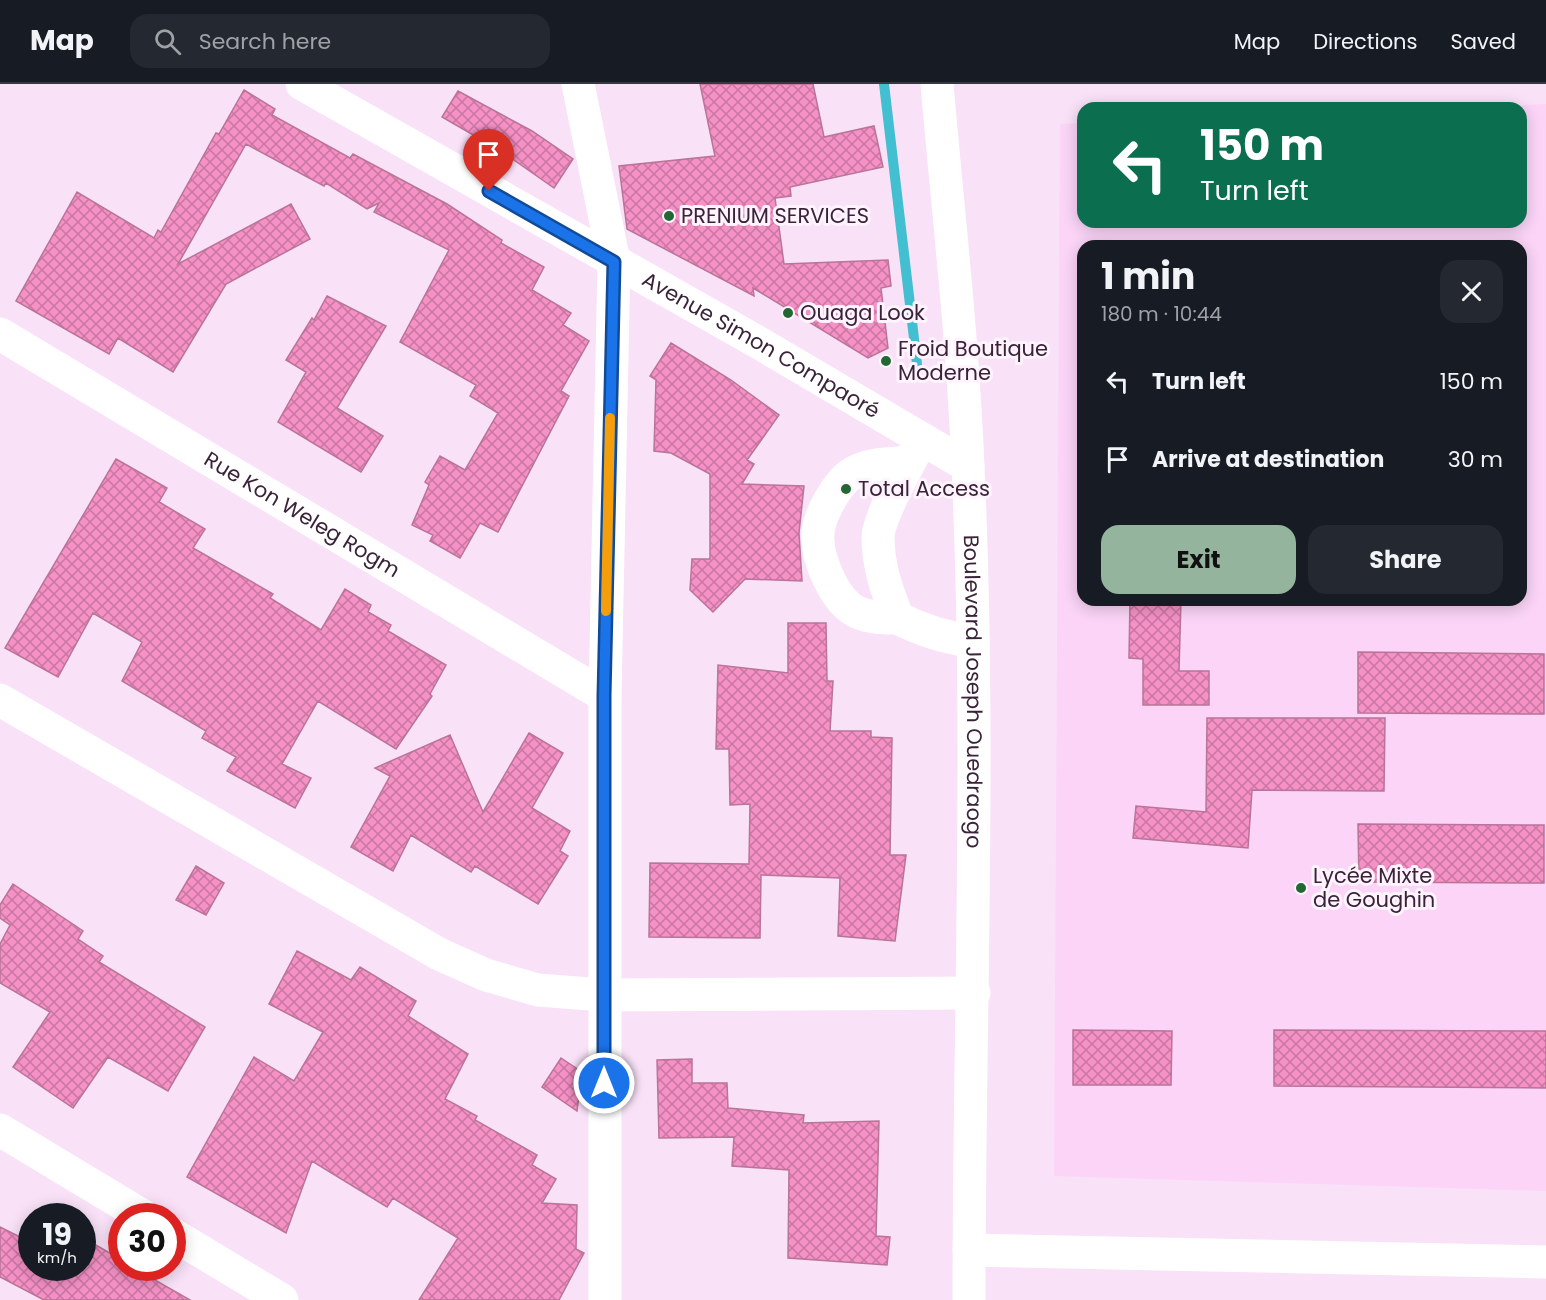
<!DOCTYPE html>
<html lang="en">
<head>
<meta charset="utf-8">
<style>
	:root { --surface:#171b24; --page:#242831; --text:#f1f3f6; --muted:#9ea1a6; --line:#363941; --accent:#94b49e }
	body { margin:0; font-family:Poppins,sans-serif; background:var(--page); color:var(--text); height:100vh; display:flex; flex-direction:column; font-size:22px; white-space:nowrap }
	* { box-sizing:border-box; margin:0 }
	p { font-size:20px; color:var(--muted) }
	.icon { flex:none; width:33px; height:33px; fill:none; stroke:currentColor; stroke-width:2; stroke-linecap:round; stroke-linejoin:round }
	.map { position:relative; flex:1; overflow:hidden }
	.side { position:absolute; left:1077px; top:156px; width:450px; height:366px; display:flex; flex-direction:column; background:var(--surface); border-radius:18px; box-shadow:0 3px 15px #0003 }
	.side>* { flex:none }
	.guide { position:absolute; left:1077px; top:18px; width:450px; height:126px; border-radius:18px; box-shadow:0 3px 15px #0003; background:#0b6e4f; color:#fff; overflow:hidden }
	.speed { position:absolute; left:18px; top:1119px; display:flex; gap:12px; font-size:30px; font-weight:700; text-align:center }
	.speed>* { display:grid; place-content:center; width:78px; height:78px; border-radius:50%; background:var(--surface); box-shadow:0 3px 15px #0003; line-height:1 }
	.speed small { font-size:15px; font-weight:400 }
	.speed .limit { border:9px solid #d22; background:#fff; color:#111 }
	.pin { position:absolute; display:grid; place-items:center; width:51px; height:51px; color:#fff; margin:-62px -26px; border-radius:50% 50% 50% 0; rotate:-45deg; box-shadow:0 0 6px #0007 }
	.pin .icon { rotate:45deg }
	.me { position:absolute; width:66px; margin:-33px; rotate:0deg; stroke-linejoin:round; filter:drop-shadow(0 0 4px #0008) }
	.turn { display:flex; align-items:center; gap:21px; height:126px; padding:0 24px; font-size:27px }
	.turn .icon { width:78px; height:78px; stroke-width:2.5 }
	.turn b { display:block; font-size:42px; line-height:51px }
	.round { display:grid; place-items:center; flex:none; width:63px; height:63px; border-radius:18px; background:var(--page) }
	.head { display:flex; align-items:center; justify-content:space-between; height:102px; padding:0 24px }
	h1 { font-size:36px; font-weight:700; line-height:45px }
	.cta { display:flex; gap:12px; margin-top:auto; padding:12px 24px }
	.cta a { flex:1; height:69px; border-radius:18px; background:var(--accent); color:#111; font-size:24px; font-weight:700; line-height:69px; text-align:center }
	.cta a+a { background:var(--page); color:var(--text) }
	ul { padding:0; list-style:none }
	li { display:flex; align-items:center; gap:18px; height:78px; padding:0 24px }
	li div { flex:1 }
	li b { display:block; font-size:22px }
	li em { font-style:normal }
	header { display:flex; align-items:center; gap:36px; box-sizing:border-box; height:84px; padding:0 30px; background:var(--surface); border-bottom:2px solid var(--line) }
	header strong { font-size:28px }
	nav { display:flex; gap:33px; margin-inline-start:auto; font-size:21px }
	.search { width:420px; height:54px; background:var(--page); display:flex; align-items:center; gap:15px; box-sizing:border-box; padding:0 21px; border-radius:18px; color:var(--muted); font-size:22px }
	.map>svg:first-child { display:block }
	.built { fill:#fbd4f8; fill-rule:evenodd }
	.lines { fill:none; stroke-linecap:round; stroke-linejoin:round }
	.stream { stroke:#42bfd0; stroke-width:10 }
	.building { fill:url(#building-cross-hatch); stroke:#b97497; stroke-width:1.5 }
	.minor { stroke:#fff; stroke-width:33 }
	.route-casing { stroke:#114b97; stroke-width:15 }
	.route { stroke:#1a73e8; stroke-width:10 }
	.slow { stroke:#f59e0b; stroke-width:10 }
	.poi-dot { fill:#236833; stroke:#fff3fe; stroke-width:2 }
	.labels { text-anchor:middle; stroke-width:6; stroke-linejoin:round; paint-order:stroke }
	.poi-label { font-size:21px; fill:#3a2339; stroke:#fff3fe; text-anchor:start }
	.street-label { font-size:21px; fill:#3a2339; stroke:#fff3fe }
</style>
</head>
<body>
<header>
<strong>Map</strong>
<div class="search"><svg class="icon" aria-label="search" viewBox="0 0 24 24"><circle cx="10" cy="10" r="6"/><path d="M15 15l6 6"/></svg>Search here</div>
<nav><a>Map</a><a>Directions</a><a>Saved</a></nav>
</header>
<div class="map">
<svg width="1546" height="1216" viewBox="0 0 1546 1216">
	<defs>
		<pattern id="building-cross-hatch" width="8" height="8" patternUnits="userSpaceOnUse" patternTransform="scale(1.5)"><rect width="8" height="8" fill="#f691c6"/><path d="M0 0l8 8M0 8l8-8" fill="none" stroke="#c876a2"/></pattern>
	</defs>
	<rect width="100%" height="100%" fill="#f9e1f7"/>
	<path class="built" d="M1546,20V1107L1054,1092L1060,40L1083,39V138H1521V24H1458ZM1083,162H1521V516H1083Z"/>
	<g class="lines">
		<path class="stream" d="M884,0L917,280"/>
	</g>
	<path class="building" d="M700,0H813L824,53L874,42L883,83L790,103L791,112L775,114L784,180L888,176L891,202L881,204L888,264L868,274L753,204L754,212L627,145L619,82L715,72Z
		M244,6L275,25L272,31L350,74L353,70L447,120L502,156L501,159L544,183L532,206L571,229L563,241L589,257L561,307L569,312L498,448L480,439L460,474L430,457L433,451L412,441L429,401L425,398L440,372L465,386L498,329L470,312L476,301L400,258L449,166L374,128L379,119L367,125L326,99L324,102L246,60L178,180L291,120L310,155L226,200L173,288L118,254L109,270L16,217L77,108L154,154L158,146L161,148L216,49L219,50Z
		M458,7L532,47L573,75L554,104L501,67L442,33Z
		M327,212L386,242L337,324L383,352L361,388L278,338L306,288L286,276L312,234L314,236Z
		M671,259L731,296L779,331L747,376L754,380L742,400L804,402L799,449L802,497L745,495L713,528L690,506L692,475H710V390L671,369L654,367L656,296L650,292Z
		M116,375L167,404L159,418L205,445L193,464L273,510L270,514L321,546L345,505L371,521L368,528L391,541L388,547L446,581L430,610L432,612L396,665L318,617L282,680L311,694L295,724L227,687L236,673L202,654L206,647L122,597L142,558L93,529L58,593L5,564Z
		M1130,516H1181L1179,587H1209V621H1143V575L1129,574Z
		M788,539H826L827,597H833L830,647H871V653L892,654L890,771H906L895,857L838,852L840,794L761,791L760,854L649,853L650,779L749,780L750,720L730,721L729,665H716L718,581L788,589Z
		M1358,568L1544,570V630L1358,629Z
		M1207,634H1385L1384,707L1252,706L1248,764L1133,754L1136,722L1206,728Z
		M529,649L563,669L532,724L570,747L560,767L568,772L538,820L475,782L471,788L411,751L393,787L351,763L390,692L375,684L450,651L483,728Z
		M1358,740L1544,741V799L1359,798Z
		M196,782L224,799L206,831L176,816Z
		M13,800L83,847L78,855L103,872L99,878L205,943L168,1007L108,973L73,1024L13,983L50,928L0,899V860L10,841L0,834V821Z
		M297,867L351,896L360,883L416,917L408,932L468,970L445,1015L477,1032L475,1036L537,1071L532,1081L556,1095L542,1119L577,1121L576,1165L584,1169L559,1216H419L458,1154L393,1114L387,1123L312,1077L286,1149L187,1093L254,973L294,997L323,948L269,920Z
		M1073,946L1172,947L1171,1001H1073Z
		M1274,946L1546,947V1004L1274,1002Z
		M561,974L582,988L577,1027L542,1003Z
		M692,975V999H727L728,1024L804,1031L803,1039L879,1037L876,1152L890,1153L887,1181L788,1174L789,1086L732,1082L734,1053L659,1054L657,976Z
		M0,1143L32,1159V1184L82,1185V1153L122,1176V1184H134L190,1216H44L0,1193Z"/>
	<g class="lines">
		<g class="minor">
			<path id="s1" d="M302,0L761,260L968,382"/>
			<path d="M578,0L614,178L605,612V1216"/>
			<path id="s2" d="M937,0C948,128 963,256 968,384C981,662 969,939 969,1216"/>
			<path id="s3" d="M0,250L605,612"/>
			<path d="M922,355C911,376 879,431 878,453C878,482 887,508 898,534C923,547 945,554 973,557"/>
			<path d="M898,534C885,534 869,534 857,528C834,517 816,473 818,449C819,431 837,400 851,390C868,379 890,380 909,378"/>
			<path d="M0,616L439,870L486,891L538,906L603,911L974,909"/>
			<path d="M0,1046L143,1132"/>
			<path d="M172,1150L282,1216"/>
			<path d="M969,1166L1546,1178"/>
		</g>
	</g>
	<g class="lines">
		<defs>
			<path id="route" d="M489,107L614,178L604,612V999"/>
		</defs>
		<use href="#route" class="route-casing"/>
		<use href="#route" class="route"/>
		<path class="slow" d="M606,527L610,334"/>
	</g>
	<g class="poi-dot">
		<circle cx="669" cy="132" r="6"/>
		<circle cx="788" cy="229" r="6"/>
		<circle cx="886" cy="277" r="6"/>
		<circle cx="846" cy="405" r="6"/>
		<circle cx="1301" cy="804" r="6"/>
	</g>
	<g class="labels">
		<g class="poi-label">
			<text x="681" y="139">PRENIUM SERVICES</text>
			<text x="800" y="236">Ouaga Look</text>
			<text x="898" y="272">Froid Boutique<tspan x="898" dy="24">Moderne</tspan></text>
			<text x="858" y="412">Total Access</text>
			<text x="1313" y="799">Lycée Mixte<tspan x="1313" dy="24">de Goughin</tspan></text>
		</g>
		<g class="street-label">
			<text dy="7" stroke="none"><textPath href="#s1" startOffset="528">Avenue Simon Compaoré</textPath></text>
			<text dy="7" stroke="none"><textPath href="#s3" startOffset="352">Rue Kon Weleg Rogm</textPath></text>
			<text dy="7" stroke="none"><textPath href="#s2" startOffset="609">Boulevard Joseph Ouedraogo</textPath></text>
		</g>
	</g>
</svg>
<div class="speed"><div>19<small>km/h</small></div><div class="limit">30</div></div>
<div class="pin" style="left:489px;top:107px;background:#d93025"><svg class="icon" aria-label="arrive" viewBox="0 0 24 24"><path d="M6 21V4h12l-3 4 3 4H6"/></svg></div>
<svg class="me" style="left:604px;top:999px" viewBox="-20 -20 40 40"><circle r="17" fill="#1a73e8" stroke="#fff" stroke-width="3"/><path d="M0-11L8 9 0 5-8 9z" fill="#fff"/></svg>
<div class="guide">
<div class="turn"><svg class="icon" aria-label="left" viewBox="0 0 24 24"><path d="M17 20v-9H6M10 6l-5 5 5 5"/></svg><div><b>150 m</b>Turn left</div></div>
</div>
<section class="side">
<div class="head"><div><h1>1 min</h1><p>180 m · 10:44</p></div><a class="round"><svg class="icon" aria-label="close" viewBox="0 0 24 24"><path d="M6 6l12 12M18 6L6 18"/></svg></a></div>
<ul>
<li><svg class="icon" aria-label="left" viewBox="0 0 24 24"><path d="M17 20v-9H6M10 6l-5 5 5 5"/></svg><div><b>Turn left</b></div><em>150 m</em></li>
<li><svg class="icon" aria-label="arrive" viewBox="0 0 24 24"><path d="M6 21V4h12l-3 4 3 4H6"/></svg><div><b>Arrive at destination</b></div><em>30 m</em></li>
</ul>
<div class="cta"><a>Exit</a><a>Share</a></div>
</section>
</div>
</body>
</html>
